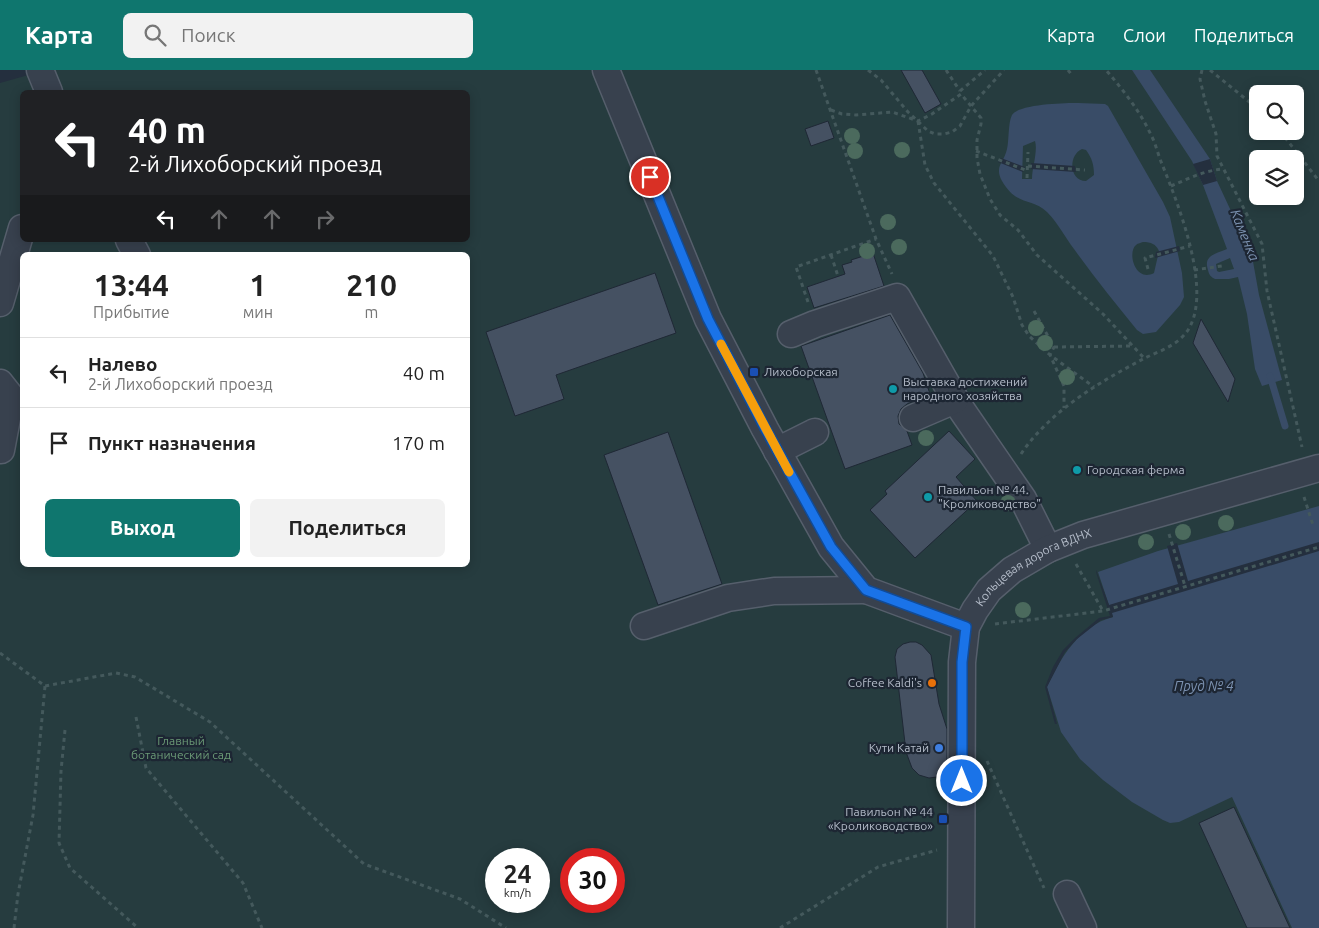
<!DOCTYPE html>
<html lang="ru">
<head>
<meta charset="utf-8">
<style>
	:root { --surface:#fff; --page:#f2f2f2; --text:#222; --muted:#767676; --line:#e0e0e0; --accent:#0f766e }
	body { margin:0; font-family:Ubuntu,sans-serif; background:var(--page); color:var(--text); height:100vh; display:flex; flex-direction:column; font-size:19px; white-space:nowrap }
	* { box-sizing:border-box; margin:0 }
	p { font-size:16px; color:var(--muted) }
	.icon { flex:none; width:28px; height:28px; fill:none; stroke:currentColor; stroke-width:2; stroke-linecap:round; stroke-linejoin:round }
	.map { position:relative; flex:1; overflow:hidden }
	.panel { position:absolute; left:20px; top:182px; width:450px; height:315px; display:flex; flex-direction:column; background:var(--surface); border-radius:8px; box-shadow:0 2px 12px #0003 }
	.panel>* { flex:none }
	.hud { position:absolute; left:20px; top:20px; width:450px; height:152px; border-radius:8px; box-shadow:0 2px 12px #0003; background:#202124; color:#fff; overflow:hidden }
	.controls { position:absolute; left:1249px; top:15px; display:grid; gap:10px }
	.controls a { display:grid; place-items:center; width:55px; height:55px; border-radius:8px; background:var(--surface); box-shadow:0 2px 12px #0003; font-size:25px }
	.speed { position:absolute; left:485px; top:778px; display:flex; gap:10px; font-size:25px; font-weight:700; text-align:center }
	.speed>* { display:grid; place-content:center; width:65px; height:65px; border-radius:50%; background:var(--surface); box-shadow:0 2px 12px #0003; line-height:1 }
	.speed small { font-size:12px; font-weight:400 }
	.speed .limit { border:8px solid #d22; background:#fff; color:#111 }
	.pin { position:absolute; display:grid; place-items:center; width:42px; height:42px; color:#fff; margin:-21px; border:2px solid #fff; border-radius:50%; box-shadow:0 1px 5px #0007 }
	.me { position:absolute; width:55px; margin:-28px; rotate:0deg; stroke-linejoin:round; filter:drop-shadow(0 0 4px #0008) }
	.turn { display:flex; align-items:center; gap:18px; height:105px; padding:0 25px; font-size:22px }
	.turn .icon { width:65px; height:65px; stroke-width:2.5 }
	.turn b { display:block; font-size:35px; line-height:42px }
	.lanes { display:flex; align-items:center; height:48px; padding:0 25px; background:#0003; justify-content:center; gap:25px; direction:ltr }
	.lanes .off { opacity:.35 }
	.eta { display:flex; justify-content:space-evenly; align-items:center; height:85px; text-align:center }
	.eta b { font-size:30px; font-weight:700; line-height:35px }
	.cta { display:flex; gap:10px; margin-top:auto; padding:10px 25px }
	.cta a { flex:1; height:58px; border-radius:8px; background:var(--accent); color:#fff; font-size:20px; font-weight:700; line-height:58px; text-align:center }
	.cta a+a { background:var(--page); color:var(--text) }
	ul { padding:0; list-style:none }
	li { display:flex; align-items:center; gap:15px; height:70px; padding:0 25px; border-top:1px solid var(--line) }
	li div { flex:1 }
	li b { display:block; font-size:19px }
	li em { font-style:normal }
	header { display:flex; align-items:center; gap:30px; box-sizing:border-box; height:70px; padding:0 25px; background:var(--accent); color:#fff }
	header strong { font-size:24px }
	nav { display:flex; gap:28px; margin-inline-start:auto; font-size:18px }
	.search { width:350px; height:45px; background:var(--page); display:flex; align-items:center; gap:12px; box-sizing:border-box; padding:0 18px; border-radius:8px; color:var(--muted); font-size:19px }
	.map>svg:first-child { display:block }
	.green { fill:#263c3f; fill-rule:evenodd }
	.water { fill:#394c67; fill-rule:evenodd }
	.pier { fill:#242f3e }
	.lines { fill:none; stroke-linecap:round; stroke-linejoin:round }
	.stream { stroke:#394c67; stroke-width:7 }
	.building { fill:#455162; stroke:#1f2835 }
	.minor-casing { stroke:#565f6c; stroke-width:29 }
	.path { stroke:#44595c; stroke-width:3; stroke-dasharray:4 4; stroke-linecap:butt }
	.minor { stroke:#38414e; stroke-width:26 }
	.tree { fill:#4b6a5d }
	.route-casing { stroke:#114b97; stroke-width:12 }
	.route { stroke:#1a73e8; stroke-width:9 }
	.slow { stroke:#f59e0b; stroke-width:9 }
	.transit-dot { fill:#1a4fb4; stroke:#1d2633; stroke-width:2 }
	.culture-dot { fill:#0f9aa8; stroke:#1d2633; stroke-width:2 }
	.food-dot { fill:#e8710a; stroke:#1d2633; stroke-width:2 }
	.shop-dot { fill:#3f7fe0; stroke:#1d2633; stroke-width:2 }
	.labels { text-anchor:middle; stroke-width:4.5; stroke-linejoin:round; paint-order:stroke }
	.poi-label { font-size:12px; fill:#b4bcc9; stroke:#1d2633; text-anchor:start }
	.street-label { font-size:12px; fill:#b4bcc9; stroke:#1d2633 }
	.park-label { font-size:12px; fill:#6b9a76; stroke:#1d2633 }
	.water-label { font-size:14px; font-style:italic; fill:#7c92b1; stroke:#1d2633 }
</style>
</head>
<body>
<header>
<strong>Карта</strong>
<div class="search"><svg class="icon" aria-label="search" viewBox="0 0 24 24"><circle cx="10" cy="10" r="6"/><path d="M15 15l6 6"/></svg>Поиск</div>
<nav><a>Карта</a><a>Слои</a><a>Поделиться</a></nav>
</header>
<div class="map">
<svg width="1319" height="858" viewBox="0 0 1319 858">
	<rect width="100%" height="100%" fill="#242f3e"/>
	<path class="green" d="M40,0H1319V858H0V13L32,4ZM22,22H468V170H22ZM1258,24H1295V61H1258ZM1258,89H1295V126H1258ZM22,185H468V495H22ZM496,789H539V831H496ZM571,789H614V831H571Z"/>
	<path class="water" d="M1132,0H1150L1210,89L1217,111L1252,186L1259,225L1282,310L1262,316L1255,299L1247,244L1238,207L1229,209H1215C1211,207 1209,205 1208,200C1203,185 1216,184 1227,179L1203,115L1192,91ZM1230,188L1234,199L1219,202L1217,201L1216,194Z
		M1078,33L1105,34L1108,36L1163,132L1170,147L1182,203L1184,227L1180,235L1156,262L1143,264L1137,260C1116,234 1094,207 1074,179C1065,167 1058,153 1047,142C1032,127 1017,137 1002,111C994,96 1004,93 1007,79C1009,71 1008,52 1012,45C1019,34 1064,33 1078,33ZM1035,71C1038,81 1032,98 1032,109H1022L1023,76ZM1082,79L1086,80C1092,88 1094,95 1094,105L1086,111C1069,111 1068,85 1082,79ZM1143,172C1151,172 1156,174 1159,181L1154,203C1135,213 1127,182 1136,175C1138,173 1141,173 1143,172Z
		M1319,436V858H1292L1232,727L1179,752L1170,753L1163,750L1132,732L1103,710L1080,689L1061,662L1047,617C1061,587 1079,556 1113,547L1098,502L1158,481Z"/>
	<path class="pier" d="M1001,88L1025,97L1023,102L998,92Z
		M1210,89L1217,111L1203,115L1193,94Z
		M1031,93L1075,96L1076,102L1031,99Z
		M1179,176L1180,181L1155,188L1156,182Z
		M1319,472V481L1112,543L1113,547L1101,550L1077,569L1065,582L1047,617L1057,654H1055L1045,617L1053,597L1063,580L1075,568L1099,548L1110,546L1096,502V500L1109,535L1178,514L1167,476L1177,473L1188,511Z"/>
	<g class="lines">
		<path class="stream" d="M1270,306L1285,356"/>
	</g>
	<path class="building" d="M901,0H922L941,34L925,43Z
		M828,51L834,68L811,76L805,59Z
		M873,183L884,216L814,238L807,217L845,204L842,195L852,192L851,190Z
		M655,203L676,263L556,305L564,329L515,346L486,262Z
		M890,245L923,303L930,324L907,334L901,339L898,346L899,354L907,361L912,375L845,399L801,276Z
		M1201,249L1235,309L1228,332L1193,273Z
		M949,361L975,389L956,407L977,431L915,488L870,440L887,424L885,421Z
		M668,362L722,514L658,535L604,385Z
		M910,572H916L922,575L931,585L939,634L947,659V695L943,703L937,707L929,708L919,705L912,698L906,682L895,587L897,579L903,574Z
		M1234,737L1290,858H1247L1199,753Z"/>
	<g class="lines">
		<defs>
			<g id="minor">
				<path d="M40,0L49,22"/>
				<path d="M606,0L708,249L765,359L831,477L866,520L966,557"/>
				<path d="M129,170L137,185"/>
				<path d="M0,233L22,158"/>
				<path d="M791,264L815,254L897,227L959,336L1023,429L1048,479"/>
				<path d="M0,313L11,327L1,380"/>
				<path d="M913,348L955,330"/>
				<path d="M777,381L815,362"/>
				<path d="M644,556L728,528L774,521L866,520"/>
				<path d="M1067,824L1083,858"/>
				<path id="s1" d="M961,858L962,592L966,557L975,540L989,520L1012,500L1048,479L1083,465L1319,398"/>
			</g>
		</defs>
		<use href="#minor" class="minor-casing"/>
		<path class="path" d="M816,0L876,169L892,204
			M868,0L881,10L908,42L928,61L935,64H944L952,62L960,56L971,36L1004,0
			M946,0L960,21
			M1068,0L1071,4
			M1202,0L1200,9L1205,31L1216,64L1217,86L1262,174L1267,221L1302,377
			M1210,0L1258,39
			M960,21L985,0
			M831,40L842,44L856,45L892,42L918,51L932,44L961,24L981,48V54L977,70V88L980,104L990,129L1000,145L1018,160L1037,185L1103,244L1144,288
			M918,51L925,95L934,113L993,186L1013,227L1022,255L1029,266L1050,285L1094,317
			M1280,61L1319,111
			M976,81L1028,101
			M1028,96L1085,100
			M1027,108L1028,82
			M1171,116C1188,109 1205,100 1224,99
			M831,185L839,209
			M1148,199L1145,188L1190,176
			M1194,200L1222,196
			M808,232L796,197L876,169
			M1034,241L1054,277L1050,285L1064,316V338
			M1054,277L1134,276
			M1021,384C1050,341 1098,313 1143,289C1157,282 1174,277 1185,264C1216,227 1178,134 1162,94C1158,85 1156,74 1151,65C1140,41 1123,20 1106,0
			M1304,427L1313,455
			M1169,464L1185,516
			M1076,494L1103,541
			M995,554L1103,541L1319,477
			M0,583L45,616L116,603L135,607L210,652L364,794L460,829L506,858
			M136,647L146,698L243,813L262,858
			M65,660L61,701L59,773L70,798L138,858
			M987,691L1044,818
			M14,858L18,824L33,745L45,616
			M780,858L878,797L937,780"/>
		<use href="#minor" class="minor"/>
	</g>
	<g class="tree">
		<circle cx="852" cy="66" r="8"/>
		<circle cx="902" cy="80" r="8"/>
		<circle cx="855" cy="81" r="8"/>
		<circle cx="888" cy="152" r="8"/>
		<circle cx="899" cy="177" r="8"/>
		<circle cx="867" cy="181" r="8"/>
		<circle cx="1036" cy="258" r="8"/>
		<circle cx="1045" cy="273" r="8"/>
		<circle cx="1067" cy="307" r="8"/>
		<circle cx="926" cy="368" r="8"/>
		<circle cx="1008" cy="433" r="8"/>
		<circle cx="1226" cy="453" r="8"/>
		<circle cx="1183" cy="462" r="8"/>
		<circle cx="1146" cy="472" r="8"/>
		<circle cx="1023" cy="540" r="8"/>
	</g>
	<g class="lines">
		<defs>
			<path id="route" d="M650,107L708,249L765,358L831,477L866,520L966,557L962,592V711"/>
		</defs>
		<use href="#route" class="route-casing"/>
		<use href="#route" class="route"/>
		<path class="slow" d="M721,274L789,402"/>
	</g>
	<g class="transit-dot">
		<rect x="749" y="297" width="10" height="10" rx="2.5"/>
		<rect x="938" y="744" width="10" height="10" rx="2.5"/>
	</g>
	<g class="culture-dot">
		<circle cx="893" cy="319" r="5"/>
		<circle cx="1077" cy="400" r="5"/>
		<circle cx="928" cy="427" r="5"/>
	</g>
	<circle class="food-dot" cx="932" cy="613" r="5"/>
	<circle class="shop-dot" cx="939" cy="678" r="5"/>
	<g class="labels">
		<g class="poi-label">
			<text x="764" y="306">Лихоборская</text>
			<text x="903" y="316">Выставка достижений<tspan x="903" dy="14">народного хозяйства</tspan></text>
			<text x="1087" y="404">Городская ферма</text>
			<text x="938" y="424">Павильон № 44.<tspan x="938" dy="14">"Кролиководство"</tspan></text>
			<text x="922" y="617" text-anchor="end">Coffee Kaldi's</text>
			<text x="929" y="682" text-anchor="end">Кути Катай</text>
			<text x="933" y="746" text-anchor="end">Павильон № 44<tspan x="933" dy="14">«Кролиководство»</tspan></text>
		</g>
		<g class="street-label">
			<text dy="4" stroke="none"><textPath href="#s1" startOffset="395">Кольцевая дорога ВДНХ</textPath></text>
		</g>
		<g class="park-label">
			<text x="181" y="675">Главный<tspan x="181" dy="14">ботанический сад</tspan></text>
		</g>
		<g class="water-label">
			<text transform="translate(1245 165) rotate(68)" y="5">Каменка</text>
			<text x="1204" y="621">Пруд № 4</text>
		</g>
	</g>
</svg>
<div class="controls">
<a><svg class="icon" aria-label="search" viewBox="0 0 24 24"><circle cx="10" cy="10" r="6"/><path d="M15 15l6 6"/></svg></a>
<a><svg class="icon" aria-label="layers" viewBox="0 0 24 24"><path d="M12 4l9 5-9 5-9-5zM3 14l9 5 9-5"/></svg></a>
</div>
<div class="speed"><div>24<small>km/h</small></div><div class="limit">30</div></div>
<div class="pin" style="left:650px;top:107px;background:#d93025"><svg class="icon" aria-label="arrive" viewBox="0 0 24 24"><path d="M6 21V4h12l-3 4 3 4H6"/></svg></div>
<svg class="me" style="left:962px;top:711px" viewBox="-20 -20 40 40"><circle r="17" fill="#1a73e8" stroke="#fff" stroke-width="3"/><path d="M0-11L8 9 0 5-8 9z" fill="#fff"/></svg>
<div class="hud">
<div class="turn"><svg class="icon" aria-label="left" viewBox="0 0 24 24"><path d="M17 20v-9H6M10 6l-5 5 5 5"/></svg><div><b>40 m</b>2-й Лихоборский проезд</div></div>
<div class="lanes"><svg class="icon" aria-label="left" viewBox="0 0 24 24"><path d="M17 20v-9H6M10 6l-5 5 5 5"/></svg><svg class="icon off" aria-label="ahead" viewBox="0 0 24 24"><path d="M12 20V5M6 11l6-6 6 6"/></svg><svg class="icon off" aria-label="ahead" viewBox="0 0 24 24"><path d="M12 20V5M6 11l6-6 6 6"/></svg><svg class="icon off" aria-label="right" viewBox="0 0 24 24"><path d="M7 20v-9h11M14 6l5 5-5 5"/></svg></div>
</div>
<section class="panel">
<div class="eta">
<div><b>13:44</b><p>Прибытие</p></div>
<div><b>1</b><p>мин</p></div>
<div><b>210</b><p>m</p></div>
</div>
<ul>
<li><svg class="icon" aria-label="left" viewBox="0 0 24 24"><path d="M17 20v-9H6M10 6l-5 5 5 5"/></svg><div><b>Налево</b><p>2-й Лихоборский проезд</p></div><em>40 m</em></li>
<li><svg class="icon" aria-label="arrive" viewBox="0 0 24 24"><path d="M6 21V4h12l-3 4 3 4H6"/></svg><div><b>Пункт назначения</b></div><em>170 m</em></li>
</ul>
<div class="cta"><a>Выход</a><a>Поделиться</a></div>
</section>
</div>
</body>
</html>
